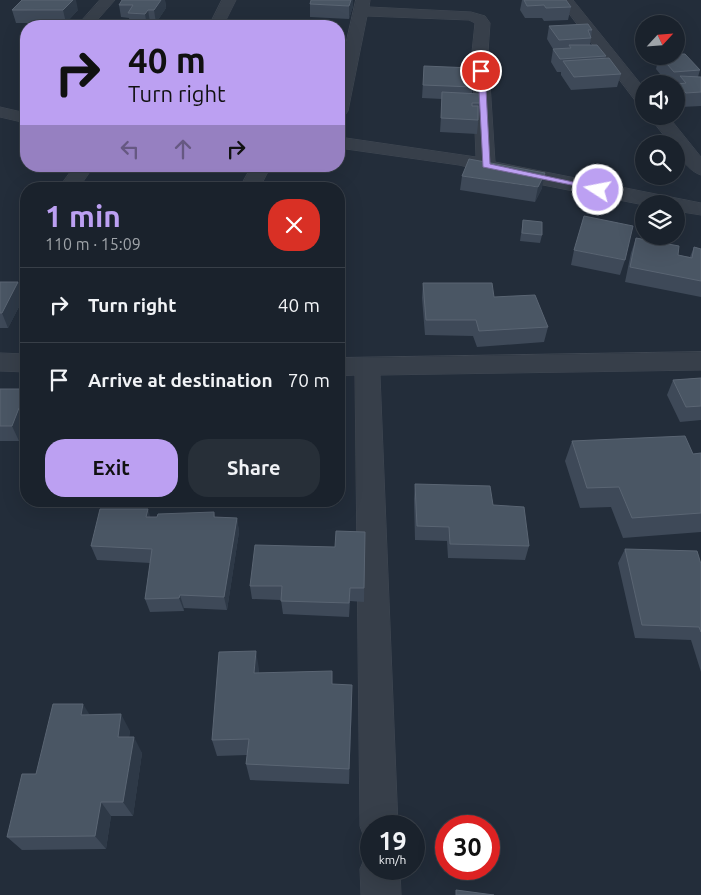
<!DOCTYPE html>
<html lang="en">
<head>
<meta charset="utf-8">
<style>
	:root { --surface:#1a222c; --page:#272f38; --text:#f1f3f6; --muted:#9fa4a9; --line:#383f48; --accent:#bca0f2 }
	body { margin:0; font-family:Ubuntu,sans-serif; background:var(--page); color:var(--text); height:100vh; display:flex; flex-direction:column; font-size:19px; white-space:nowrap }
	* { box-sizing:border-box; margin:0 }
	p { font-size:16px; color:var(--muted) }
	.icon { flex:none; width:28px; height:28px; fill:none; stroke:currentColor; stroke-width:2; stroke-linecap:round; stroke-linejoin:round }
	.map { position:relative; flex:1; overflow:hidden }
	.sheet { position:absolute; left:20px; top:182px; width:325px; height:325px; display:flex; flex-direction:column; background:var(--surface); border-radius:20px; box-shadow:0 5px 20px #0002,0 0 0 1px var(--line) }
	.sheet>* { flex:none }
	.top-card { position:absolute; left:20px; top:20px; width:325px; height:152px; border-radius:20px; box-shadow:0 5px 20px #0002,0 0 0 1px var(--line); background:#bca0f2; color:#111; overflow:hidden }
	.needle { width:32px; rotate:64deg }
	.fabs { position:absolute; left:635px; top:15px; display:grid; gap:10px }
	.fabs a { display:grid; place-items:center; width:50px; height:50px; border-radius:50%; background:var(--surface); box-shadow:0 5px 20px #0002,0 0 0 1px var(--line); font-size:25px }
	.speed { position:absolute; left:360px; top:815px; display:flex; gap:10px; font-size:25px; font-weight:700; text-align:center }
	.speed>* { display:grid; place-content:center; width:65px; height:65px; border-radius:50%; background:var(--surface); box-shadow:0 5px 20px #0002,0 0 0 1px var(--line); line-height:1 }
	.speed small { font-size:12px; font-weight:400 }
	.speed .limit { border:8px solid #d22; background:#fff; color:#111 }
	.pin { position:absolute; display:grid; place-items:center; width:42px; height:42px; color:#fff; margin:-21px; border:2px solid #fff; border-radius:50%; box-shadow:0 1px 5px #0007 }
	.me { position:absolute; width:55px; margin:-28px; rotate:281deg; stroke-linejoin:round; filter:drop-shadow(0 0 4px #0008) }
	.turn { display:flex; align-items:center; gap:18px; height:105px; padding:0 25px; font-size:22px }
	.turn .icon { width:65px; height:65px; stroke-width:2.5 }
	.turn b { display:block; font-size:35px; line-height:42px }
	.lanes { display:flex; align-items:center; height:48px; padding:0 25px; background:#0003; justify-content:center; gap:25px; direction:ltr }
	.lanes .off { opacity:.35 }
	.round { display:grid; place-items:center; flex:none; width:52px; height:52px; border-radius:20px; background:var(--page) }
	.head { display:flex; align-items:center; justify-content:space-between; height:85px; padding:0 25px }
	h1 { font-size:30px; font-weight:600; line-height:38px; color:var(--accent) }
	.button { display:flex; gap:10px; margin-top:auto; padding:10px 25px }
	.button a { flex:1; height:58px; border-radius:20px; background:var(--accent); color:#111; font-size:20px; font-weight:600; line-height:58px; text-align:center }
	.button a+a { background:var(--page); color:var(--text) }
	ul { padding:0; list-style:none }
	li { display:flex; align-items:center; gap:15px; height:75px; padding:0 25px; border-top:1px solid var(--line) }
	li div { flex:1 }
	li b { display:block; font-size:19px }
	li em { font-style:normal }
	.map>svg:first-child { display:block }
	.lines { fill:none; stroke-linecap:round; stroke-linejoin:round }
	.street-casing { stroke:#404853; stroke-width:1 }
	.street { fill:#373f4a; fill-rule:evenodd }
	.wall { fill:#3e4958 }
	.shaded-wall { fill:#2e3947 }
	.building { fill:#4a5664; stroke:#5a6573 }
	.route { fill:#bca0f2; stroke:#7a689d }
</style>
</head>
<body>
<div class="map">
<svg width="701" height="895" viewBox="0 0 701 895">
	<rect width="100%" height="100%" fill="#232d3a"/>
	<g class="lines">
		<defs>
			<path id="street" d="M100,0H115L92,26H77Z
				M222,0H236L223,26H209Z
				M356,0H370L369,7L471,12L485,16L490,23L488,52L495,162L701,203V215L676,211V204L644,205L543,185L459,165L339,148V137L476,157L472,52L475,23L469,20L367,16L348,111L345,115L339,116V74Z
				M559,0H573L644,88V105L638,104Z
				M0,107L26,113V123L0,117Z
				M649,116H668L701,157V175C690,172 676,155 676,144H671Z
				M75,166H94L78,189H58Z
				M252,166H271L259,189H239Z
				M701,352V370L380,375L398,826H371V842L365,840L360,826L355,375L339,376V358Z
				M0,353L26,354V372L0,371Z
				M371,853V869H400L401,895H361L360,869L366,855Z"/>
		</defs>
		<use href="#street" class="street-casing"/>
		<use href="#street" class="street"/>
	</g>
	<path class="wall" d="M122,0H165L166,8L156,23L150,22L147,26H130L129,18L121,17L119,5Z
		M522,0H566L571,7L568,20L544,21L542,18H525L520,10Z
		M310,4L353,6L349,19L310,17Z
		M12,10H78L66,23H16Z
		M549,26L592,30L590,45L606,56L605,59L621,74L617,87L571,90L561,75V72H557L551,62L553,49L547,39Z
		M659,56H676L700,70L698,77H701V106L681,107L676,101V89L678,85H676V84H668L656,69Z
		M424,66L473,87L472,93L480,103L477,134L440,132L442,99L422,98Z
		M462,176L542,188L535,202L460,190Z
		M523,220L542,235L540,243L520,241Z
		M636,238L678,255L690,257L694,247L701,249V297L625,282L631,253Z
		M574,250L625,260L620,275L571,265Z
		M0,282H18L24,297L8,328H0Z
		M423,283L494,297L548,327L544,342L477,347L473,336L425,335L422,298Z
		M701,378V420L680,422L667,395L673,380Z
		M0,389H26V423L19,441H0Z
		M572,441L693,454L701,453V532L623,538L611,507L580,508L565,461Z
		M415,484L493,505L529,546L525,560L448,558L447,541L415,540L414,499Z
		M214,512L215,517L237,518L239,532L227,610L184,608V611L150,612L145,599L150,563L97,560L91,546L150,517H157Z
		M365,532L364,602L350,601L349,617L283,614L281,600L252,599L250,586L335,547Z
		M625,549L701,564V672L691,640L635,638L618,563Z
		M259,669V673L333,684L352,702L349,784L250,780L246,764L247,755L217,756L212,740Z
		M90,715L130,731L129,737L142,753L133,816H111L106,849L22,850L7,837L36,774Z"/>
	<path class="shaded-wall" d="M73,0H76L78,10L66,23L63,10Z
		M161,0H165L166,8L156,23L154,10Z
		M351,0H353V6L349,19V6Z
		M148,10L150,22L147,26L145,14Z
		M545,173L542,188L535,202L538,187Z
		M18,282L24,297L8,328L2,313Z
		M19,408L26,423L19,441L12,426Z
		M148,509L152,523L146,517Z
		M237,518L239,532L227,610L224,597Z
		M180,595L184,608V611L179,598Z
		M256,651L259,669L258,690L254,673Z
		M352,685V702L349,784V769Z
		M83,704L93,720L81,715Z
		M121,714L130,731L127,753L118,737Z
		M134,737L142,753L133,816L123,802Z
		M101,802L111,816L106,849L95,836Z"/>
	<path class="building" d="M22,0H73L63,10H12Z
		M122,0H161L154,10H148L145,14L128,13L133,5H119Z
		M311,0H351L349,6L310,4Z
		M524,0H566L571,7L546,8L544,5L527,6Z
		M588,24L592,30H588L591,38L559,40L549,26Z
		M569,45H597L606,56L560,59L553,49L571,48Z
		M676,54H685L700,70L674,72L660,56H676Z
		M609,58L621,74L574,77L563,61Z
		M424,66L472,68L473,87L423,85Z
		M680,76L701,77V92L686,93L678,84L686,83Z
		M442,92L480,94V103H472V106H478V120L441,118Z
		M469,159L545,173L538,187L462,176Z
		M584,216L633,226L625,260L574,250Z
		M523,220L542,222V235L522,233Z
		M636,238L679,246L678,255L692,258L694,247L701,249V281L630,267Z
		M0,282H18L2,313H0Z
		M423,283H492L494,297L535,295L548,327L479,331L476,320H426Z
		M701,378V406L686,407L673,380Z
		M0,389H26V408H19L12,426H0Z
		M685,436L693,454L701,453V513L632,518L619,487L587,488L572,441Z
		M415,484L490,486L493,505L524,507L529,546L450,544L449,527L417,526Z
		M100,509H148L146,517H157L158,514L214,512V517L237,518L224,597L180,595L179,598L145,599L152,549L91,546Z
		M336,531L365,532L364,588H350L349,603L281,601L282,586H250L255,545L335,547Z
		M625,549L697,551L701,564V632L699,627L642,625Z
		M256,651L254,673L332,671V684L352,685L349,769L246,764L249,739L212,740L219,652Z
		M53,704H83L81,715L121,714L118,737H134L123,802H101L95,836L7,837L22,774H36Z
		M456,890L494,895H456Z"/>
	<path class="route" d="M481,69L485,71L490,164L601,188V191L483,167L478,71Z"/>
</svg>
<div class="fabs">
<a><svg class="needle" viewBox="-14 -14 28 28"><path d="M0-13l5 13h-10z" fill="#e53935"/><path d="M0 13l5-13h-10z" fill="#9fa4a9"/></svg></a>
<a><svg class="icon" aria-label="sound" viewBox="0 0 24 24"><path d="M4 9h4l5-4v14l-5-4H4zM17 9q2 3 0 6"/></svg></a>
<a><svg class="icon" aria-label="search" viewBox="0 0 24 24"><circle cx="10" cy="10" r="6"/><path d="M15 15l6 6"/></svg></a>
<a><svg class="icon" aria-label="layers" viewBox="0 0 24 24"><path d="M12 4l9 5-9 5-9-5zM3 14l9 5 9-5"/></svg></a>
</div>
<div class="speed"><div>19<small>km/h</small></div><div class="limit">30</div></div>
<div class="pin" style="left:481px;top:71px;background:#d93025"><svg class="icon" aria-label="arrive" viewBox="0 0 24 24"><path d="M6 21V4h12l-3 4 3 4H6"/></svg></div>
<svg class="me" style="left:598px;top:190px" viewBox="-20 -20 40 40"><circle r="17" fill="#bca0f2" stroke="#fff" stroke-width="3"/><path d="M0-11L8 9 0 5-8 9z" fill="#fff"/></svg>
<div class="top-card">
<div class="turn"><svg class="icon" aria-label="right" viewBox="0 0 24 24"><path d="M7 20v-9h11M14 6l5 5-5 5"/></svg><div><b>40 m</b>Turn right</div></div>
<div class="lanes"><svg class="icon off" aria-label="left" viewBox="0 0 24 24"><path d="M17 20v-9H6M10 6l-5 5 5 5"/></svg><svg class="icon off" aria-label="ahead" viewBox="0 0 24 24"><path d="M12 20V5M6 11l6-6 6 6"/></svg><svg class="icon" aria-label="right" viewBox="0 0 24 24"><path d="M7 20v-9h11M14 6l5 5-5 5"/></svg></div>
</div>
<section class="sheet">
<div class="head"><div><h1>1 min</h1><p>110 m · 15:09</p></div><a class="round" style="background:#d93025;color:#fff"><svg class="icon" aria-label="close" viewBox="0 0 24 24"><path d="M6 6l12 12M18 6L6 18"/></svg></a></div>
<ul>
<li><svg class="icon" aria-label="right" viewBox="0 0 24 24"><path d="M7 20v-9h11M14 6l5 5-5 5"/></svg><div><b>Turn right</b></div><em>40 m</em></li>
<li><svg class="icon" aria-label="arrive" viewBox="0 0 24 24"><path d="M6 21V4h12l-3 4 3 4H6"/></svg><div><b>Arrive at destination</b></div><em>70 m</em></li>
</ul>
<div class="button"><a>Exit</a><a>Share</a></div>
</section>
</div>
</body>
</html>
